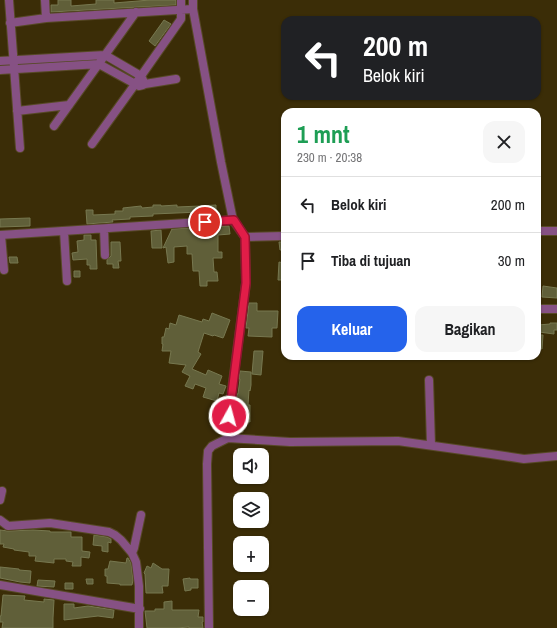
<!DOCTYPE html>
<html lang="id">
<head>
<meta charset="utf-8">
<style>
	:root { --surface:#fff; --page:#f6f6f6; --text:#202124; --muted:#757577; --line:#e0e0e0; --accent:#2563eb }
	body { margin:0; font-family:"Archivo Narrow",sans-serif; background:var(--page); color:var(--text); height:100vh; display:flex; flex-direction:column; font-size:15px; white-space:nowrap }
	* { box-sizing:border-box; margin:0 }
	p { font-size:13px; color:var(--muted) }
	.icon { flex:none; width:22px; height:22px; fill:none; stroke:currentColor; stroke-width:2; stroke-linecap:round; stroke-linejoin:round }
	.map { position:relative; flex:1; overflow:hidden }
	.drawer { position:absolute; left:281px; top:108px; width:260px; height:252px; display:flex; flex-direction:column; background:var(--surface); border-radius:12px; box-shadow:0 1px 3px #0004 }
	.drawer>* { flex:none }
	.hud { position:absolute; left:281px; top:16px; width:260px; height:84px; border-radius:12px; box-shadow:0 1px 3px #0004; background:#202124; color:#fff; overflow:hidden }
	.controls { position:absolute; left:233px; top:448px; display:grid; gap:8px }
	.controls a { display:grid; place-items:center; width:36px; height:36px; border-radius:8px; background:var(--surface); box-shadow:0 1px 3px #0004; font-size:20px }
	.pin { position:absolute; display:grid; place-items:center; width:34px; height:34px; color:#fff; margin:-17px; border:2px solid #fff; border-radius:50%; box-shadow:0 1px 4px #0007 }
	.me { position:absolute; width:44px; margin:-22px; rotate:7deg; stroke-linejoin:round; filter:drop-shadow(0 0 3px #0008) }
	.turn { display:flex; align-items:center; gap:14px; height:84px; padding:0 16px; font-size:18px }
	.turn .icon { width:52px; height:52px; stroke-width:2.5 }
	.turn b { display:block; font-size:28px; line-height:34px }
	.round { display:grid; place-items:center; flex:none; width:42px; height:42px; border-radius:12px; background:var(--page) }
	.headline { display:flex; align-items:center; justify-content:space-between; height:68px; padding:0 16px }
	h1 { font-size:24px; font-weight:800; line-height:30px; color:#1e9e55 }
	.button { display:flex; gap:8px; margin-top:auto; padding:8px 16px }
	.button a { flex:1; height:46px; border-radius:12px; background:var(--accent); color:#fff; font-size:16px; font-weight:800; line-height:46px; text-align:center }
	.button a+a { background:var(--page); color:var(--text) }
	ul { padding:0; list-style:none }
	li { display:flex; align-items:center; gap:12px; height:56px; padding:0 16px; border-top:1px solid var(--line) }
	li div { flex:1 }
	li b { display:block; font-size:15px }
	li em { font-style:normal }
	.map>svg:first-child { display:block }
	.building { fill:#605f39; stroke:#777850 }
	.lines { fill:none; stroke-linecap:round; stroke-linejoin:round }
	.street-casing { stroke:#574926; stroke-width:10 }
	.street { stroke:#865184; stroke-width:8 }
	.route-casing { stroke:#92132f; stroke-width:10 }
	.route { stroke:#e11d48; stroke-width:7 }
</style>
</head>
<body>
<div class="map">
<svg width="557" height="628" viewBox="0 0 557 628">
	<rect width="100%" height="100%" fill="#3b2d07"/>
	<path class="building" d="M58,0H71V6L96,4V0H114V3L150,0H176V5L51,12V5H58Z
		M164,20L171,24L155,46L149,41Z
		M153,205H161V206L177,205V207L200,206V212L153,214V216L130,217V219L112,220L113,222L87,224L86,210H93V215L115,214V211H123V208L141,206L142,208L153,207Z
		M216,205V210L201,211L200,206Z
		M30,218V226L0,227V219Z
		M229,226L230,234L218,235V252H222V258H213L214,272H217L218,281H207V286H200L199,271H193L192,254H187V246L174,247V262L168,263L166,247L163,248L172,229Z
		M161,230L162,248H152L151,231Z
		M84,235H91V240H96L97,269H90V265H87V259L73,260L72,253L78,252L77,241L84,240Z
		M111,242H120L121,261H118L119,268H113V264H107V260L111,256Z
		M279,242H285V250H280Z
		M9,257H17L18,263H10Z
		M279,262L284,263V280H278Z
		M74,271H80V277H74Z
		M543,286L557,288V298L542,297Z
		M249,303H257V311H278L277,328H272V337L248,336L249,328H246Z
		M212,313L230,320L224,336L223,338L214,335L213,336L204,333L198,352L201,354L192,369L206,375L208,370L222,376L219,384L226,386L223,394L219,393L217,401L203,397L206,388L195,384L193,389L185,386L190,376L182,372L186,365L169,363L171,351H162L163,344H162V337H164L166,328L169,329L170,323L176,325L179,315L202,322L203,319L209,321Z
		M550,323H557V330H554V334L539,332L538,325L550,324Z
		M538,335H543L542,349L537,348Z
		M254,351H263L261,375L252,374Z
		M240,371L251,372V385L250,391L249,390L248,405H250V422L243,421L244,412L235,411L237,394H238L240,379H239Z
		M234,425H243V432H234Z
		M0,530L8,531L33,530L50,531V532H71V537H82V551L90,552L89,558L81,557V566H72L73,562L66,561V559H54V563L35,561L36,556H29V552L14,550V549L3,547L4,544H0Z
		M94,535L107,537L111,539V543L108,542V552L102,551V546L93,545Z
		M127,558H128L131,563L133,580L132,585H120V584L107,583V576H105V569H108L110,561L126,563Z
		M153,563L162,569H169L168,586H162L163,593H146L145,574L144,573L147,566L151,568Z
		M0,567L19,569V570L31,571L30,583L20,582L0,578Z
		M190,578V579H198V588H191V590L185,591L183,579Z
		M86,579H93V584H87Z
		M38,580L55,581L54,587L37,586Z
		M65,583H73V589H65Z
		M3,595L25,596L24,600L44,602V599L54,600L53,618V628H2L3,622H0V616H1Z
		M172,601V610H199L198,617H203V622H202L203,628H189V627L176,628H147L145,611H155V609H164V602Z
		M64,604H74V608L88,606L114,610L113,618L98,616L64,620Z"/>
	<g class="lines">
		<defs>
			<path id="street" d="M9,0L20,148
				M45,0L46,18
				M193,0V9L221,162L233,220L245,237L246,283L231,397L228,438L212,446L208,451L207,464L209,628
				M10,23L46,18L193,9
				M0,61L105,55L141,76L143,80
				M0,70L99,64L139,86L143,85L145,84L176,79
				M17,111L69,105
				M54,126L136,12
				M92,144L141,76L181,19V0
				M104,229L105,255
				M64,231L67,281
				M537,231H557
				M0,235L233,220
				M1,235L4,270
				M245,237L285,236
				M537,309H557
				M429,380L431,445
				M228,438L290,442L398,441L491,454L524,459L557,456
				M0,500L2,491
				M0,520L8,526L50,523L109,532L115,535L121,540L132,553L136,562L139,586V628
				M132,553L134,548L141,515
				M0,585L140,609"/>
		</defs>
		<use href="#street" class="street-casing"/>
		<use href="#street" class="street"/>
	</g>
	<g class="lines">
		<defs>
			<path id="route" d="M205,222L234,220L245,237L246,283L229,416"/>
		</defs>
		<use href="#route" class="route-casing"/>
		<use href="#route" class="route"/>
	</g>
</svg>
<div class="controls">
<a><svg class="icon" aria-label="sound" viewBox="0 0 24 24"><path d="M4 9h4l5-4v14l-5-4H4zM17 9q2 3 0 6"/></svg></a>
<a><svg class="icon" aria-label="layers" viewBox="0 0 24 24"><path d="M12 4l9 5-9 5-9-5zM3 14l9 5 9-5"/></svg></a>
<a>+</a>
<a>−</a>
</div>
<div class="pin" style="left:205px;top:222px;background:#d93025"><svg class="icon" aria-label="arrive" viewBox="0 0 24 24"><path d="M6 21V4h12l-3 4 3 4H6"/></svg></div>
<svg class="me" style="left:229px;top:416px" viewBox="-20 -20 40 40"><circle r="17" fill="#e11d48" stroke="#fff" stroke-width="3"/><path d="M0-11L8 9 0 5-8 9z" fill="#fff"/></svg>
<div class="hud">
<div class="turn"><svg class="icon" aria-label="left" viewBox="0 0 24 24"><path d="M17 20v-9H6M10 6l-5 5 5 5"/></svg><div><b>200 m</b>Belok kiri</div></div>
</div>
<section class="drawer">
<div class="headline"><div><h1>1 mnt</h1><p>230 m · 20:38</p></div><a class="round"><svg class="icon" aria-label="close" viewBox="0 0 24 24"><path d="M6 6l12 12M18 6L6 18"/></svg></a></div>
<ul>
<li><svg class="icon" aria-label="left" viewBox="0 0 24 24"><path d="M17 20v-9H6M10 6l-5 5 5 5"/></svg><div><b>Belok kiri</b></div><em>200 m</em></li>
<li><svg class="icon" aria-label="arrive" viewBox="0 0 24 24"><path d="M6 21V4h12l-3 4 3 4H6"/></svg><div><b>Tiba di tujuan</b></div><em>30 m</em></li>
</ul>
<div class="button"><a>Keluar</a><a>Bagikan</a></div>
</section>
</div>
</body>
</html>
